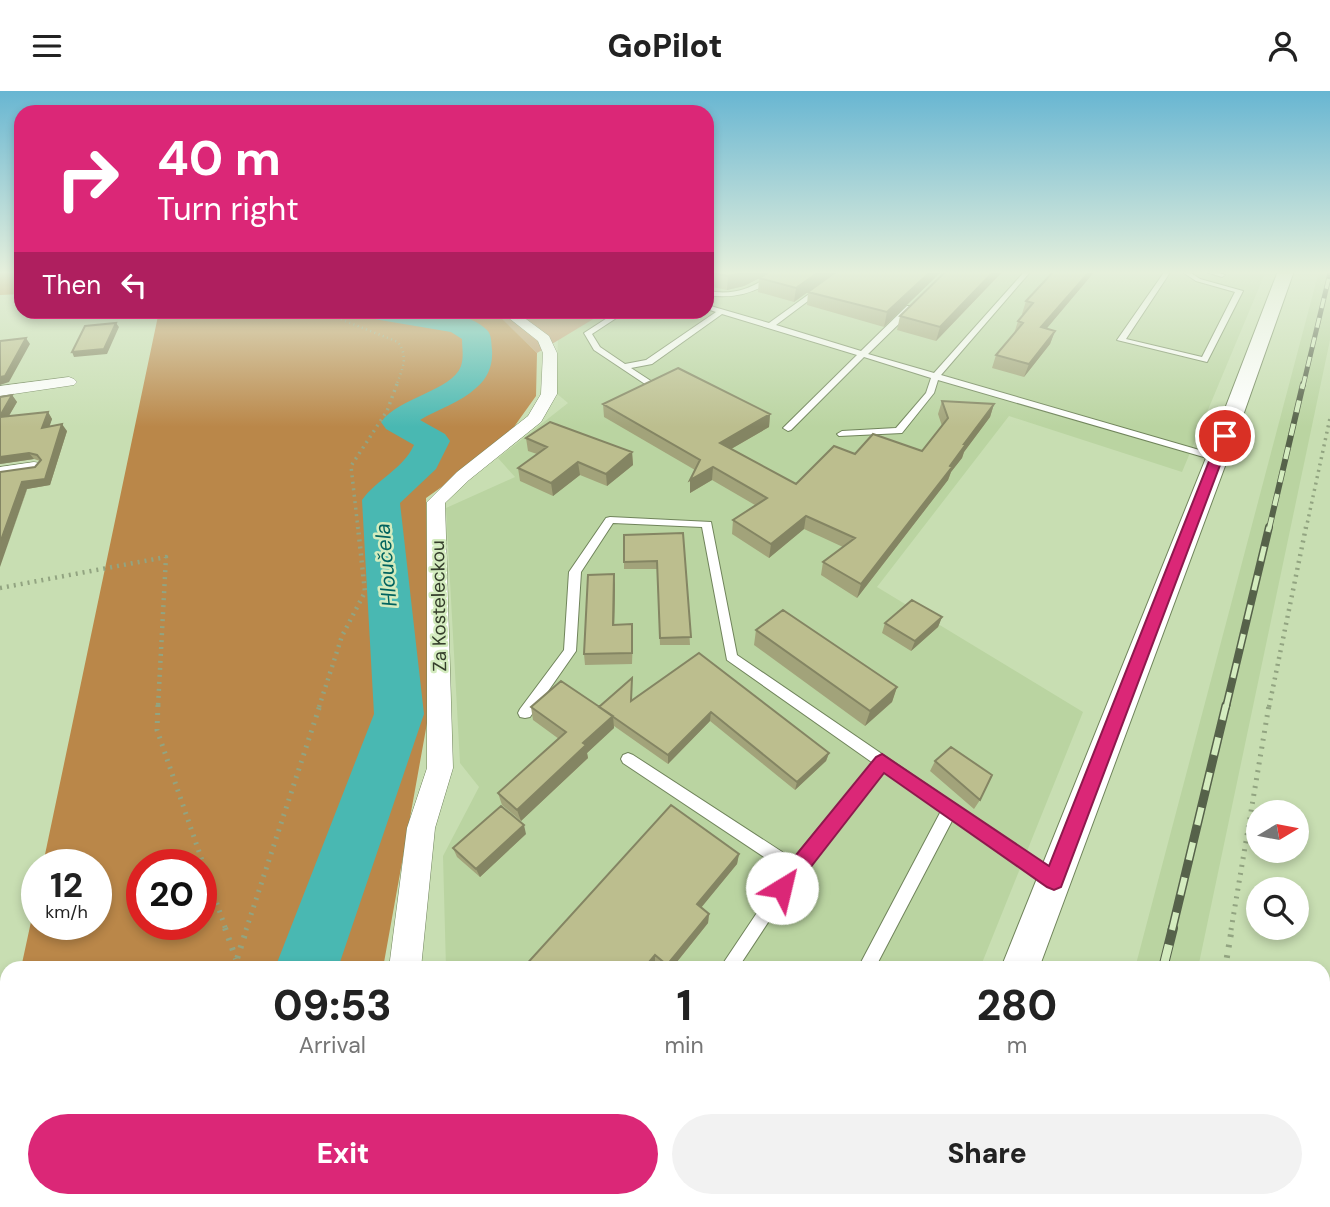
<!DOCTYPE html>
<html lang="en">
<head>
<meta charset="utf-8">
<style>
	:root { --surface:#fff; --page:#f2f2f2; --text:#222; --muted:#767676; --accent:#db2777 }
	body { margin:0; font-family:"DM Sans",sans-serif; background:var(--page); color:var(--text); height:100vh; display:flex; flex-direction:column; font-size:26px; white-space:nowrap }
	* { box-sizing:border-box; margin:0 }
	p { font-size:23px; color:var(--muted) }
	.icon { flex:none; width:38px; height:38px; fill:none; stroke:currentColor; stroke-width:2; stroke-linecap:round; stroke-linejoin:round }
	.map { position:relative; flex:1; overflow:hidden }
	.details { position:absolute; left:0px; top:870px; width:1330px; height:247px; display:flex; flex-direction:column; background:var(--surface); border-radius:21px 21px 0 0; box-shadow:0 4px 10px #0003 }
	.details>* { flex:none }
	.hud { position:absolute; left:14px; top:14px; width:700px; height:214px; border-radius:21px; box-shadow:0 4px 10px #0003; background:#db2777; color:#fff; overflow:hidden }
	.needle { width:46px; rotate:80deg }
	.tools { position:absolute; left:1246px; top:709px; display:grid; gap:14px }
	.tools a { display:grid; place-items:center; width:63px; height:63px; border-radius:50%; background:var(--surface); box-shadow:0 4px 10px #0003; font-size:35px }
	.speed { position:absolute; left:21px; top:758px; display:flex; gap:14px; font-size:35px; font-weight:700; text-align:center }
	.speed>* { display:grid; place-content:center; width:91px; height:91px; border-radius:50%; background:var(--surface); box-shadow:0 4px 10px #0003; line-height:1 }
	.speed small { font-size:18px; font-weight:400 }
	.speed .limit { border:10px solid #d22; background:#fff; color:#111 }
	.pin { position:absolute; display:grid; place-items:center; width:60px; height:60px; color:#fff; margin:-30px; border:4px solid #fff; border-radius:50%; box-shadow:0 2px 7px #0007 }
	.me { position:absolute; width:77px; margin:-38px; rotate:36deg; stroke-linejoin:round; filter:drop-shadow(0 0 5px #0008) }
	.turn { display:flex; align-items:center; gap:24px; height:147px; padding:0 28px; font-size:32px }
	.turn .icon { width:91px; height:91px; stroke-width:2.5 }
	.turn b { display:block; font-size:49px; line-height:60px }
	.then { display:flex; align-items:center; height:66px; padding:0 28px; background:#0003; gap:14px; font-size:26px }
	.eta { display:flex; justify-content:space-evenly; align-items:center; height:119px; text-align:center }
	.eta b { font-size:42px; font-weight:800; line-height:49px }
	.action { display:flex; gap:14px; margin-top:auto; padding:14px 28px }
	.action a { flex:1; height:80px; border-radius:42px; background:var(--accent); color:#fff; font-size:28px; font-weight:800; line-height:80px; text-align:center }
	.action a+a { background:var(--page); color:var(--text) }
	header { display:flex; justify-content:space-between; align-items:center; height:91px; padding:0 28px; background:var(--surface); font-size:32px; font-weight:800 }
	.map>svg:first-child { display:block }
	.built { fill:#bad4a1 }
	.green { fill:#c29e75 }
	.forest { fill:#ba8749; fill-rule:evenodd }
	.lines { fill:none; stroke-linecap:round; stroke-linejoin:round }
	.river { fill:#49b8b2; fill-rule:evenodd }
	.service-casing { stroke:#70845b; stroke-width:2 }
	.minor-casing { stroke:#70845b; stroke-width:1 }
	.tertiary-casing { stroke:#70845b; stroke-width:2 }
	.path-far4 { stroke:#92a481; stroke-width:2.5; stroke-dasharray:1 3.5; stroke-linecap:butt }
	.path-far3 { stroke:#92a481; stroke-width:3.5; stroke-dasharray:2 4.5; stroke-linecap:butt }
	.path-far2 { stroke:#92a481; stroke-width:4.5; stroke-dasharray:2 5; stroke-linecap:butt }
	.path-far1 { stroke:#92a481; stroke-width:5; stroke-dasharray:2 6; stroke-linecap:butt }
	.path { stroke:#92a481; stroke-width:6; stroke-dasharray:2.5 8; stroke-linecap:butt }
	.service { fill:#fff; fill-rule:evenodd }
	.minor { fill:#fff; fill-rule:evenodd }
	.tertiary { fill:#fff; fill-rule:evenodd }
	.rail-far4-casing { stroke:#56624a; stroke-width:5 }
	.rail-far3-casing { stroke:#56624a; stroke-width:6 }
	.rail-far2-casing { stroke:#56624a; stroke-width:8 }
	.rail-far1-casing { stroke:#56624a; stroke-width:9 }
	.rail-casing { stroke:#56624a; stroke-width:10 }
	.rail-far4 { stroke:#d4ecbf; stroke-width:3.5; stroke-dasharray:10; stroke-linecap:butt }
	.rail-far3 { stroke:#d4ecbf; stroke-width:4.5; stroke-dasharray:12; stroke-linecap:butt }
	.rail-far2 { stroke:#d4ecbf; stroke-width:5; stroke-dasharray:15; stroke-linecap:butt }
	.rail-far1 { stroke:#d4ecbf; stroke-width:6; stroke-dasharray:18; stroke-linecap:butt }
	.rail { stroke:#d4ecbf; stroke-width:8; stroke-dasharray:24; stroke-linecap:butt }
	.wall { fill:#a2a37a }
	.shaded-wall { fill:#848563 }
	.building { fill:#bcbe8e; stroke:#848563; stroke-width:2 }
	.route { fill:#db2777; stroke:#8e194d; stroke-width:2 }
	.labels { text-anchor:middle; stroke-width:5; stroke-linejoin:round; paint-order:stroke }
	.street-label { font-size:19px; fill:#343d2b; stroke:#d4ecbf }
	.water-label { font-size:21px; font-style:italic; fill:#00635f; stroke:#d4ecbf }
</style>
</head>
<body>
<header><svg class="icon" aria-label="menu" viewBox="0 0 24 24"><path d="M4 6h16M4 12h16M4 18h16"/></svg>GoPilot<svg class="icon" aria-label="person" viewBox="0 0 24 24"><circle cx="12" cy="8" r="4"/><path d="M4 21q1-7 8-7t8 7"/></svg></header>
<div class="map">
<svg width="1330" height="1116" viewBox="0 0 1330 1116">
	<rect width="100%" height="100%" fill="#c8deb2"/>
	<path class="built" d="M707,180H1266L1182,381L1009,325L877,496L1083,621L980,877H446L443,765L479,696L460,672L446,417L515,386L498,367L568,312L556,302L558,247L605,221L707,220Z
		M1319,180H1330V249L1198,877H1135Z
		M479,1110H887L885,1116H480Z"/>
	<path class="green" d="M494,221H605L537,262Z"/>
	<path class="forest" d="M0,180H21V203L0,204Z
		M494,220L537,262L536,305L501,354L426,407L429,621L383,877H21L37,803V833H96V774L43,773L158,225L144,226L137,221ZM142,774H201V833H142Z
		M7,945V1110H412L414,1116H0V978Z"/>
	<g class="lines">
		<path class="river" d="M361,220C394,220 462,214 487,239C492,244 491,252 492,259C493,274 488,287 476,297C460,312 438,318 420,329L445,343L450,350L436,378L400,412L424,623L338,877H275L374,623L362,409C377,388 403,378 414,354L386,338L381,331C399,306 452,300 461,275C464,266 462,256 462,248L451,241L374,228L364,226Z
			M191,1110H267L266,1116H190Z"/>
		<defs>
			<path id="service" d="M778,180H785C762,200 737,209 707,204V200C738,205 753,196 778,180Z
				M841,180H848L776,234L861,260L907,215H913V219L868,263L934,282L1025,180H1031L941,284L1220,365L1222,367L1217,370L1214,369L938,289L934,302L902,342L839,345L837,343L842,340L896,337L926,302L931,287L864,266L791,339L788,340L783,337L785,335L857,264L722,223L652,273L631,277L654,292V296L651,297L594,259L584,242L618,220H627L592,243L600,256L625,273L646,269L716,221L707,218V214L769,232Z
				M1165,180H1171L1126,248L1202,266L1235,201L1196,190L1181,180H1188L1200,188L1243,200L1207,271L1117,249Z
				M1203,180H1213L1225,184L1222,186Z
				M610,426L711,431L737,564L1059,784L1061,789L1059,794L1053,796L1047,794L953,728L875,877H858L941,720L884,679L800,783L738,877H720L785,780L623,672L621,668L623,664L628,662L633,664L793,768L873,672L727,569L702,436L613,432L581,481L576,560L530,626L525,627L520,626L518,622L520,618L564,559L569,481L606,427Z
				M1068,1110H1091L1093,1116H1070Z"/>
			<path id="minor" d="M500,220H515L549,245L557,262V303L541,331L469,389L445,412L453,677L435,737L421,877H389L407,737L427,677V411L457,381L528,325L541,303L543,262L538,250Z
				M69,286L74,288L77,291L74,294L0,305V295Z
				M34,371L40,372L43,376L40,380L0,386V376Z
				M436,1110H474L476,1116H438Z"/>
			<path id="tertiary" d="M1278,180H1294L1228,367L1039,877H1001L1206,367Z
				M913,1110H959L957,1116H911Z"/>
		</defs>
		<use href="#service" class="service-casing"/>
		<use href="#minor" class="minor-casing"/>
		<use href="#tertiary" class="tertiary-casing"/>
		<path class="path-far4" d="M320,220L398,251C409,266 402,279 396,295"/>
		<path class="path-far3" d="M358,438L351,375L387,320L397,293
			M1306,438L1330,327"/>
		<path class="path-far2" d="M0,497L166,466L158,616
			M319,616L342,545L365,501L358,436
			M1269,616L1306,436"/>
		<path class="path-far1" d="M158,614L157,639L226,839
			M246,839L320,614
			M1231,839L1269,614"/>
		<path class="path" d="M225,837L236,868
			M234,877L247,837
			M1225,877L1232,837
			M186,1116L187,1110
			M1184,1116L1185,1110"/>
		<use href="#service" class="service"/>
		<use href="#minor" class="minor"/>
		<use href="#tertiary" class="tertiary"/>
		<defs>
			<path id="rail-far4" d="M1303,295L1330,182"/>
			<path id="rail-far3" d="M1269,438L1303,293"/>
			<path id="rail-far2" d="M1226,616L1269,436"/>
			<path id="rail-far1" d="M1172,839L1226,614"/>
			<path id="rail" d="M1163,877L1173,837
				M1106,1116L1107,1110"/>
		</defs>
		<use href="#rail-far4" class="rail-far4-casing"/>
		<use href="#rail-far3" class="rail-far3-casing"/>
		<use href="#rail-far2" class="rail-far2-casing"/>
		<use href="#rail-far1" class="rail-far1-casing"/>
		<use href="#rail" class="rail-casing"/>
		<use href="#rail-far4" class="rail-far4"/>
		<use href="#rail-far3" class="rail-far3"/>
		<use href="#rail-far2" class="rail-far2"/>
		<use href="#rail-far1" class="rail-far1"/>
		<use href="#rail" class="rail"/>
	</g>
	<path class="wall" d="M707,180H837L794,211L758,201L759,187L744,195L727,199L707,195Z
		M837,180H942L884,236L807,214L808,201Z
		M1003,180L936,250L897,239L900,225Z
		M1054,180H1095L1046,238L1055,240L1050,253L1024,286L992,277L996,264L1014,243L1018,230L1024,223H1022L1026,210Z
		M12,304L17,311L9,325L48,321L52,328L49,335L67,340L50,394L27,398L0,476L35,376L40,370L34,368L0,373V306Z
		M942,310L994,313L990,326L964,361L962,367L951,381L948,389L857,507L821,484L823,471L843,456L804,438L769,467L732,443L733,429L755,414L712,389L690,402V389L695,379L604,326L603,313L770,323L769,336L731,358L796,393L855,363L922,360L942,335L938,323Z
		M526,347L632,361L633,374L607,395L580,384L553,405L520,390L518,377L537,363L528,360Z
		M683,442L690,554H660L657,478H624V444Z
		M615,493L614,534L633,544L632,573L585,574L584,563Z
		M942,526L938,536L911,560L882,542L885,532Z
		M756,539L897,596L892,611L865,635L754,554Z
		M699,562L829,662L826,670L795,699L710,630L668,673L614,635V637L587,662L588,667L521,730L502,714L498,702L559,648L533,629L531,616H599L632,610Z
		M935,670L980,709L974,718L930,680Z
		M526,743L480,786L457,766L453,757Z
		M739,763L737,773L701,816L709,823L708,832L672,877H660L655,872L652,877H523Z"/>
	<path class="shaded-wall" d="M749,180H773L744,195L727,199L728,185Z
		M820,180H837L794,211L796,197Z
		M931,180H942L884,236L887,221Z
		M994,180H1003L936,250L940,236Z
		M1090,180H1095L1037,249L1041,236Z
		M116,232L119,236L107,263L74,266L72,261Z
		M1055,240L1050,253L1024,286L1029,273Z
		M26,247L30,253L9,291L0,294V286Z
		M12,304L17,311L4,333L0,325Z
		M994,313L990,326L964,361L962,367L951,381L948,389L857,507L861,493Z
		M48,321L52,328L47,343L42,337Z
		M770,323L769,336L719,365L720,352Z
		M62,333L67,340L50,394L27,398L0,476V452L22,391L45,388Z
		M632,361L633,374L607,395L606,383Z
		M29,362L34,368L0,373V366Z
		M578,371L580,384L553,405L551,392Z
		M713,376L712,389L690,402V389Z
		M806,425L804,438L769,467L771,453Z
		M614,483L615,493L614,544L613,534Z
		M942,526L938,536L911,560L915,550Z
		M897,596L892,611L865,635L870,620Z
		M711,621L710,630L668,673V664Z
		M613,625L614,637L587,662L588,667L521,730L517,719L583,652Z
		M829,662L826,670L795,699L797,691Z
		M524,734L526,743L480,786L476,778Z
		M739,763L737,773L696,823L697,813Z
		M709,823L708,832L672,877H667V874Z
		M655,864V872L652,877H644Z"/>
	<path class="building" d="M707,180H749L745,182L728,185L707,181Z
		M771,180H820L796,197L759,187Z
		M837,180H931L887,221L808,201Z
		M946,180H994L940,236L900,225Z
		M1054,180H1090L1041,236L1055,240L1029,273L996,264L1023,232L1018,230L1033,212L1026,210Z
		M116,232L104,258L72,261L85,235Z
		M26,247L5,285L0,286V250Z
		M678,277L770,323L720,352L796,393L834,355L855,363L873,343L922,360L948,327L942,310L994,313L964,353H966L950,375L952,376L861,493L823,471L855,447L806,425L771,453L733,429L767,407L713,376L690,389L700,369L603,313Z
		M12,304L0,325V306Z
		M48,321L42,337L62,333L45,388L22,391L0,452V381L35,376L41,369L37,364L29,362L0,366V326Z
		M550,331L632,361L606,383L578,371L551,392L518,377L547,356L526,347Z
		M683,442L691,546L660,547L657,470L624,471V444Z
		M614,483L613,534L632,533V562L584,563L588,484Z
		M912,509L942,526L915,550L885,532Z
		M783,519L897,596L870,620L756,539Z
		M699,562L829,662L797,691L711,621L668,664L599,616L632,587L631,610Z
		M561,590L613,625L583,652L586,654L517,719L498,702L566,641L531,616Z
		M951,656L992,684L980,709L935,670Z
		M671,714L739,763L697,813L709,823L667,874L655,864L644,877H523Z
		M501,715L524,734L476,778L453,757Z
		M612,1110H712L709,1116H608Z"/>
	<linearGradient id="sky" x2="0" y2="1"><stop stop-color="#68b6d2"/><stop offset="0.54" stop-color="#e6f0dc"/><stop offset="1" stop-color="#e6f0dc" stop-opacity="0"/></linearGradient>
	<rect width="1330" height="336" fill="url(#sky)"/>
	<path class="route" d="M1225,341L1231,345L1061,796L1054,799L1047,796L884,682L789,804L782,807L774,804L771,797L774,791L876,666L882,663L1049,775L1219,345Z"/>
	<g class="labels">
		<g class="street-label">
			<text transform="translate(438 515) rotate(-91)" y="7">Za Kosteleckou</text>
		</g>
		<g class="water-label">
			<text transform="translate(386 474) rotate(-95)" y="7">Hloučela</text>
		</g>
	</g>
</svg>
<div class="tools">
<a><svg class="needle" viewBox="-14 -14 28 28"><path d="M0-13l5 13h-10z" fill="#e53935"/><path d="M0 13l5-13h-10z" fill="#767676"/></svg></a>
<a><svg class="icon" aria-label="search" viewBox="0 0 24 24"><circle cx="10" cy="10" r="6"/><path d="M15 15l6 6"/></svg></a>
</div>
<div class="speed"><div>12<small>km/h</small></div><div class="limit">20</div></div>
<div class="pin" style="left:1225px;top:345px;background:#d93025"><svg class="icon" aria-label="arrive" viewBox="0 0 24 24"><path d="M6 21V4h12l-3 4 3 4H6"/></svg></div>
<svg class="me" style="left:782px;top:797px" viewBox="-20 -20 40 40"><circle r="19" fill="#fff"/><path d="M0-13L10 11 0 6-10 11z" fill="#db2777"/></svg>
<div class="hud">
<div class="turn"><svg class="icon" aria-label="right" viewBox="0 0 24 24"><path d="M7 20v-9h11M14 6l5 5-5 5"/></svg><div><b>40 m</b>Turn right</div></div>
<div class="then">Then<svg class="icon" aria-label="left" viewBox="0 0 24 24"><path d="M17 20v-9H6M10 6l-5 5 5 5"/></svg></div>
</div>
<section class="details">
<div class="eta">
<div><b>09:53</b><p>Arrival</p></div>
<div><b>1</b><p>min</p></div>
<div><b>280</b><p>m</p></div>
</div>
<div class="action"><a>Exit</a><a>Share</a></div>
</section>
</div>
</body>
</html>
